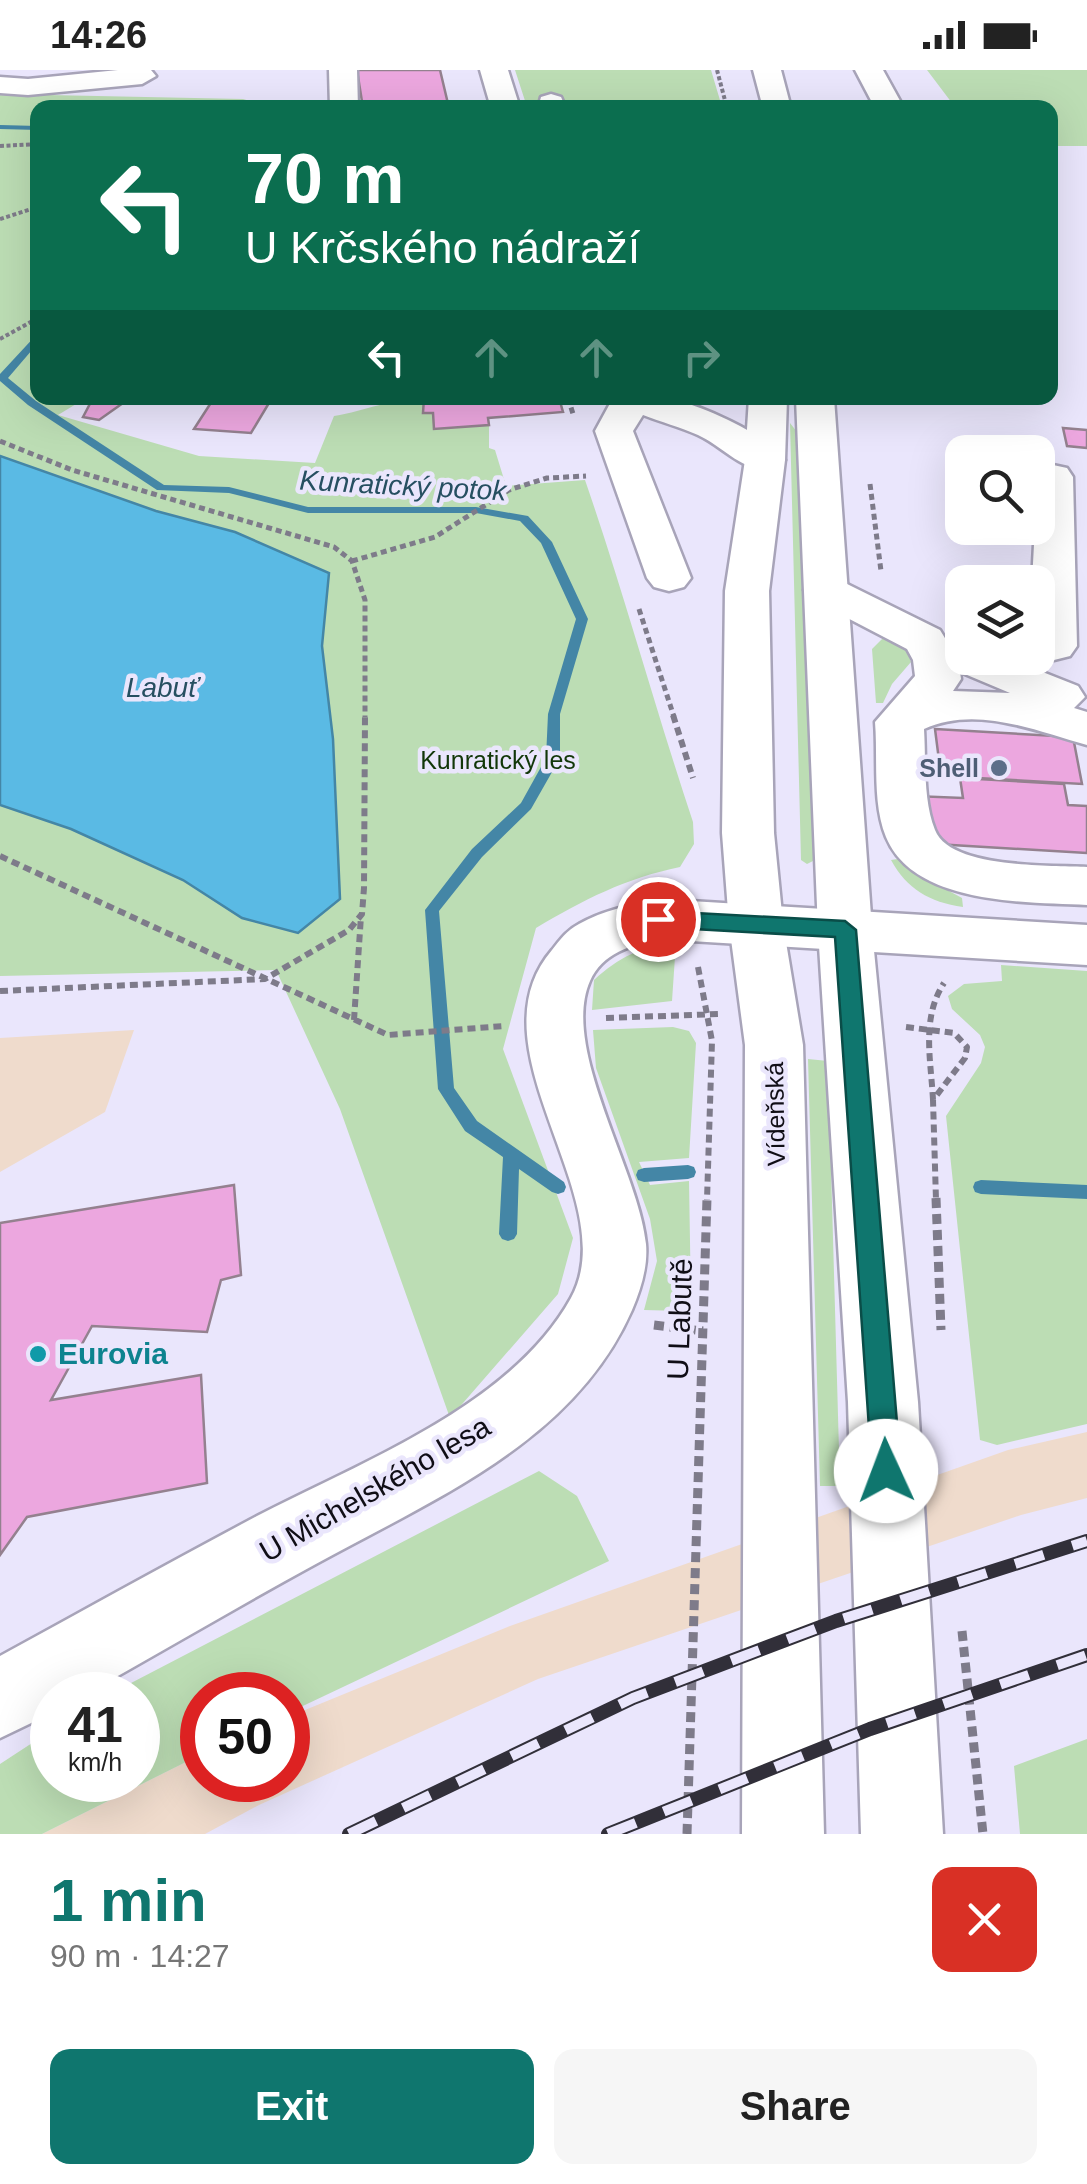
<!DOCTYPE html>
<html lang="en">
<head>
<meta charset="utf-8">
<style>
	:root { --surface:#fff; --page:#f6f6f6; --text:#222; --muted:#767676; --accent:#0f766e }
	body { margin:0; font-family:Arial,sans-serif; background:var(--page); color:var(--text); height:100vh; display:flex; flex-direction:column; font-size:38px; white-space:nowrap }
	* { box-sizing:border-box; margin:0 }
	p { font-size:32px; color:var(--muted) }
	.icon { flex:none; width:55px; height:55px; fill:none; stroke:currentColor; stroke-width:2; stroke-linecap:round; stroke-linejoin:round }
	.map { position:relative; height:1764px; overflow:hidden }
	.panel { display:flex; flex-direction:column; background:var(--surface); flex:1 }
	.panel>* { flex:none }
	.banner { position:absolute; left:30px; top:30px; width:1028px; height:305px; border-radius:20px; box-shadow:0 10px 40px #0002; background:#0b6e4f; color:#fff; overflow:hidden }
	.tools { position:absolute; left:945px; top:365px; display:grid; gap:20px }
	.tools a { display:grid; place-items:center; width:110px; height:110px; border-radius:20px; background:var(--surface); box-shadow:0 10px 40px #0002; font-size:50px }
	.speed { position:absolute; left:30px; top:1602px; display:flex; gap:20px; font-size:50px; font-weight:700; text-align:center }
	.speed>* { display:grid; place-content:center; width:130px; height:130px; border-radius:50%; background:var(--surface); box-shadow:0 10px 40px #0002; line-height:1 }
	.speed small { font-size:25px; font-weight:400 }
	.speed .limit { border:15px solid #d22; background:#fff; color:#111 }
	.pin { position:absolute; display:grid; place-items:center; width:85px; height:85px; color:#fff; margin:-42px; border:5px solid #fff; border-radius:50%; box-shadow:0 2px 10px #0007 }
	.me { position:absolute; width:110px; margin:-55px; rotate:358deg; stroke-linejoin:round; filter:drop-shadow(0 0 8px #0008) }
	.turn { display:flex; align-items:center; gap:35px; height:210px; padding:0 50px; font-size:45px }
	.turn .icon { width:130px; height:130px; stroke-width:2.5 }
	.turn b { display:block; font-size:70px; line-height:85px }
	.lanes { display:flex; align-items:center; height:95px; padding:0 50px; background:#0003; justify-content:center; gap:50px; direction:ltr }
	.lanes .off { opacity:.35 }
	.round { display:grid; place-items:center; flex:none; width:105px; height:105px; border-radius:20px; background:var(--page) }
	.headline { display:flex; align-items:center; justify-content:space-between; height:170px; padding:0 50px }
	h1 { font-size:60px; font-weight:700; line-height:75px; color:var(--accent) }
	.button { display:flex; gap:20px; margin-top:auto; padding:20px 50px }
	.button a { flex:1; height:115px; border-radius:20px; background:var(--accent); color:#fff; font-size:40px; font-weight:700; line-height:115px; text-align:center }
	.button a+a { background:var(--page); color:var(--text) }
	.status { display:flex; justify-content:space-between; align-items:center; height:70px; padding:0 50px; background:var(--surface); direction:ltr }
	.status svg { height:28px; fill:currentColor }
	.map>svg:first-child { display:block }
	.industrial { fill:#efdbcc }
	.green { fill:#bcddb4 }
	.water { fill:#5abae4; stroke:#4486a6; stroke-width:2.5 }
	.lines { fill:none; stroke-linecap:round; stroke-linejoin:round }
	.stream { fill:#4486a6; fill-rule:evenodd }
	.building { fill:#eca7df; stroke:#94818f; stroke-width:2.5 }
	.minor-casing { stroke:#a8a4b9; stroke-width:5 }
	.major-casing { stroke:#a8a4b9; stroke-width:5 }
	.path-far3 { stroke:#7e7b8a; stroke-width:4; stroke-dasharray:4 2.5; stroke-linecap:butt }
	.path-far2 { stroke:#7e7b8a; stroke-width:5; stroke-dasharray:6 4; stroke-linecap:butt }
	.path-far1 { stroke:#7e7b8a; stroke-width:6; stroke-dasharray:8 5; stroke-linecap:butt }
	.path { stroke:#7e7b8a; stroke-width:9; stroke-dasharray:10 6; stroke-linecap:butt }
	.minor { fill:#fff; fill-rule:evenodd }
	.major { fill:#fff; fill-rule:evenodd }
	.rail-casing { stroke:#312f39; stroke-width:14 }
	.rail { stroke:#eae6fc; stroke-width:10; stroke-dasharray:30; stroke-linecap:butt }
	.route { fill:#0f766e; stroke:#0a4d48; stroke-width:2.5 }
	.service-dot { fill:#5c6f8a; stroke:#eae6fc; stroke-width:4 }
	.culture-dot { fill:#0f9aa8; stroke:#eae6fc; stroke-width:4 }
	.labels { text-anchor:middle; stroke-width:9; stroke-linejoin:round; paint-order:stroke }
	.park-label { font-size:25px; fill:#123709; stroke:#eae6fc }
	.service-label { font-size:25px; font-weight:bold; fill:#4e5e75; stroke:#eae6fc; text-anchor:end }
	.street-label { font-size:25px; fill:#100e16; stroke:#eae6fc }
	.water-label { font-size:28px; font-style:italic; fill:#264f61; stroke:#eae6fc }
	.near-street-label { font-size:30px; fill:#100e16; stroke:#eae6fc }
	.near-culture-label { font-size:30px; font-weight:bold; fill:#0d838f; stroke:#eae6fc; text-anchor:start }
</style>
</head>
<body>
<div class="status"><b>14:26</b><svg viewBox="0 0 49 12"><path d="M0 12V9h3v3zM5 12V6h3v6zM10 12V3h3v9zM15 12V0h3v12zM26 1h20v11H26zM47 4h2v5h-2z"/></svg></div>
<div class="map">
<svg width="1087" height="1764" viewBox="0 0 1087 1764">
	<rect width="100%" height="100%" fill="#eae6fc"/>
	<path class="industrial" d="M134,960L105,1042L0,1102V968Z
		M1087,1362V1428L1021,1445L538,1609L259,1735L205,1764H42L202,1684V1710H288V1647L510,1556L1008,1380Z"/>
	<path class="green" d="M515,0H711L722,37H527Z
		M927,0H1087V76H1050V38L955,37Z
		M0,24L243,29L271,37L38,38V328H86L58,345L199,386L315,393L334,346C366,341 392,328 424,328L423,343H433L434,359L489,355V378L495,380L506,416L585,410C624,523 655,638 693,752L694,774L680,797C626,808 583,830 536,858L503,979L573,1168L558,1224L450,1348L340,1039L276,900L0,906V735L71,759L183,810L242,848L297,863L339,829L333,669L322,576L329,503L235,462L156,441L0,386Z
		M790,353L797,362L815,790L807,794L801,790Z
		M887,564L906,578L911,592L892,614L883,633H876L872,579Z
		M904,788L927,809L962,828L963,837C929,832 907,819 891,790Z
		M676,872L672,931L592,940L594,910C619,887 642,876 676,872Z
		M1001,895L1087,901V1354L997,1375L980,1370L946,1046L981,993L985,977L980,965L952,939L948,926L964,914L1002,911Z
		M673,957L689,961L696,973L689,1088L639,1092L650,1115L689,1111L691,1232L681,1241L644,1240L657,1191L650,1149L596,998L593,960Z
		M808,989L828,991L840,1416H820Z
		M539,1401L577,1426L609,1491L288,1643V1625H202V1684L42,1764H0V1694L52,1660V1710H138V1625H108Z
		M1087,1669V1764H1020L1014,1696Z"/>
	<path class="water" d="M0,386L156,441L235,462L329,503L322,576L333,669L340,829L298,863L242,848L183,810L71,759L0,735Z"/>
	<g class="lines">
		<path class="stream" d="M0,55L38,56V60L0,59Z
			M38,263V273L8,308L36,331L164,415L229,417L308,437H476L528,446L552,472L588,549L560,644V688L531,739L482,787L439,841L454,1018L477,1051L564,1112L566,1117L564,1122L558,1124L552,1122L519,1099L517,1164L514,1169L508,1171L502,1169L499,1164L503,1087L465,1061L438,1019L425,840L472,779L521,733L546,688L548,644L576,549L541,473L520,451L476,443H308L229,423L157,420L28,335L0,311V304Z
			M688,1095L694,1097L696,1102L694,1107L688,1109L644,1112L638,1110L636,1105L638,1100L644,1098Z
			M981,1110L1087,1115V1129L981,1124L975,1122L973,1117L975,1112Z"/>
	</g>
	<path class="building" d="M357,0H440L449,38H363Z
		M93,328H119L123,333L99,350L83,347Z
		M214,328H272L251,363L194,359Z
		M424,328H559L563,342L488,348L489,355L434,359L433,343H423Z
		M1063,358L1087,360V378L1067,376Z
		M935,659L1073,667L1082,714L941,706Z
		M960,708L1064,714L1068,735L1087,736V783L919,773L914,726L963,728Z
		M234,1115L241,1205L221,1210L207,1262L92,1256L51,1330L201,1305L207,1413L27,1447L0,1485V1153Z"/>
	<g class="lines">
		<defs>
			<path id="minor" d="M118,0H151L156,6L142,14L28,25L0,23V7L28,9Z
				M329,0H357L358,38H330Z
				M480,0H508L520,38H491Z
				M855,0H883L904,38H875Z
				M551,24L561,27L566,38H538L541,27Z
				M613,328C630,327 652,325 668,328C700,335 766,363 785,390L779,398C746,407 726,378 698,365C680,357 661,352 643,345L633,361L691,508L684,517L669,521L654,517L647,508L595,361Z
				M1053,395L1067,398L1073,407L1077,576L1070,586L1054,590L1038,585V512H1032L1038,400Z
				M826,507L841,511L940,560L951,578L962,575V588H1007L1078,616L1085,627L1074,638L1087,642V675C1035,661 977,635 924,659C926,691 923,730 935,760C950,799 1052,795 1087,797V835C1026,832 914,835 886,767C872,733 878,688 875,652L915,606L913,590L907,579L811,529L804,520L811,511ZM960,602L1010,623L953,621L961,609Z
				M658,829L1087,855V895L658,869C632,875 602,883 590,911C560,978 639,1101 646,1174C648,1196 641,1219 632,1240C574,1372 434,1429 314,1495C237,1537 161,1582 84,1625H52V1643L0,1668V1586C86,1539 172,1491 259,1445C363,1391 512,1335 571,1228C626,1129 467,979 552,880C560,870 567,860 579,854C603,840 632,835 658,829Z"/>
			<path id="major" d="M753,0H781L791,38H763Z
				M749,328H787L785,390L769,521L774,763L783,854L803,975L824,1764H742L745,975L729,854L722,763L725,521L745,390Z
				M796,328H834L872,860L918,1332L943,1764H861L848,1332L818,860Z"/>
		</defs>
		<use href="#minor" class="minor-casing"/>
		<use href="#major" class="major-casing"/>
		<path class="path-far3" d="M717,0L727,38
			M0,76L38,74
			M0,149L38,137
			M0,269L38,248"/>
		<path class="path-far2" d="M568,328L574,347
			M0,371L72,400L334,477L352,491L365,530V647
			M870,414L881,501
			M352,491L435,467L509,420L547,408L586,406
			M639,539L674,647"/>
		<path class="path-far1" d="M673,645L693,708
			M0,786L388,965L504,956
			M698,897L712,971L707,1130
			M0,921L265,909L349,860L362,844L364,818L365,645
			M606,948L719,944
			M354,950L361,846
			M906,957L954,963L967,977L965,988L933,1030L936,1130
			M933,1030C931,990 921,948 944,913"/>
		<path class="path" d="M936,1128L941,1260
			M654,1255L703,1261
			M962,1561L983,1764
			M687,1764L707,1128"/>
		<use href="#minor" class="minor"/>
		<use href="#major" class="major"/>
		<defs>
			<path id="rail" d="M349,1764L633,1628L836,1551L1087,1471
				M608,1764L870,1659L1087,1585"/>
		</defs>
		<use href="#rail" class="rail-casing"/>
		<use href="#rail" class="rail"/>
	</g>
	<path class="route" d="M658,841L845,851L856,860L901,1401L897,1411L886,1415L876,1411L872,1401L835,867L658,857L647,849Z"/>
	<circle class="service-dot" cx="999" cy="698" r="10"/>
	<circle class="culture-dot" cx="38" cy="1284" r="10"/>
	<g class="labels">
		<g class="park-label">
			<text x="498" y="699">Kunratický les</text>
		</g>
		<g class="service-label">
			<text x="979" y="707">Shell</text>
		</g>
		<g class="street-label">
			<text transform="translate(775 1044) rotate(-91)" y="9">Vídeňská</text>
		</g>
		<g class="water-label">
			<text transform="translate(403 415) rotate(3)" y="10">Kunratický potok</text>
			<text x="162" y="627">Labuť</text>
		</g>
		<g class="near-street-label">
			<text transform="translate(680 1249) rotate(-88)" y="10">U Labutě</text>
			<text transform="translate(375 1419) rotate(-30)" y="10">U Michelského lesa</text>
		</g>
		<g class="near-culture-label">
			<text x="58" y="1294">Eurovia</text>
		</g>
	</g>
</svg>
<div class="tools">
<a><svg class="icon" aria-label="search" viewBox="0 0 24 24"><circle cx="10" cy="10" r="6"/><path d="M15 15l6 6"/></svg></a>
<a><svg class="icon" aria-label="layers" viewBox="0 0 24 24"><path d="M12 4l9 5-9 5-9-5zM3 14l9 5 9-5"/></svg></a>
</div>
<div class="speed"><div>41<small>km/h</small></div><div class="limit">50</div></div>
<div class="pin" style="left:658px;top:849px;background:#d93025"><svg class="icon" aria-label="arrive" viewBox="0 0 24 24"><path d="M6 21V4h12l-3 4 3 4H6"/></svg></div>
<svg class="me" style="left:886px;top:1401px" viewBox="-20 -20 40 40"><circle r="19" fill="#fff"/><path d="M0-13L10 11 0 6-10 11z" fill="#0f766e"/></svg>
<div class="banner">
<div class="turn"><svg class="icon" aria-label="left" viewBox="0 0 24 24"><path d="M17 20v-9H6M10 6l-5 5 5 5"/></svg><div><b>70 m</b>U Krčského nádraží</div></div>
<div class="lanes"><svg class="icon" aria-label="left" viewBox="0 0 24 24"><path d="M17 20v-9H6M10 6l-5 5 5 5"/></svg><svg class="icon off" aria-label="ahead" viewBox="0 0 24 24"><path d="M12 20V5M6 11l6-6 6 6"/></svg><svg class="icon off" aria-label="ahead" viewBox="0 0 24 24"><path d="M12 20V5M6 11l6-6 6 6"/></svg><svg class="icon off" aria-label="right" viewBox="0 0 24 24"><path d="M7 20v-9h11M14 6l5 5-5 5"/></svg></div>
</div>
</div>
<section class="panel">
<div class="headline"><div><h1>1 min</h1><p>90 m · 14:27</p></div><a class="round" style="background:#d93025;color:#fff"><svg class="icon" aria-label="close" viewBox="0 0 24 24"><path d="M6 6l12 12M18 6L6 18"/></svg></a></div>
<div class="button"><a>Exit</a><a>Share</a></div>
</section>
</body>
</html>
